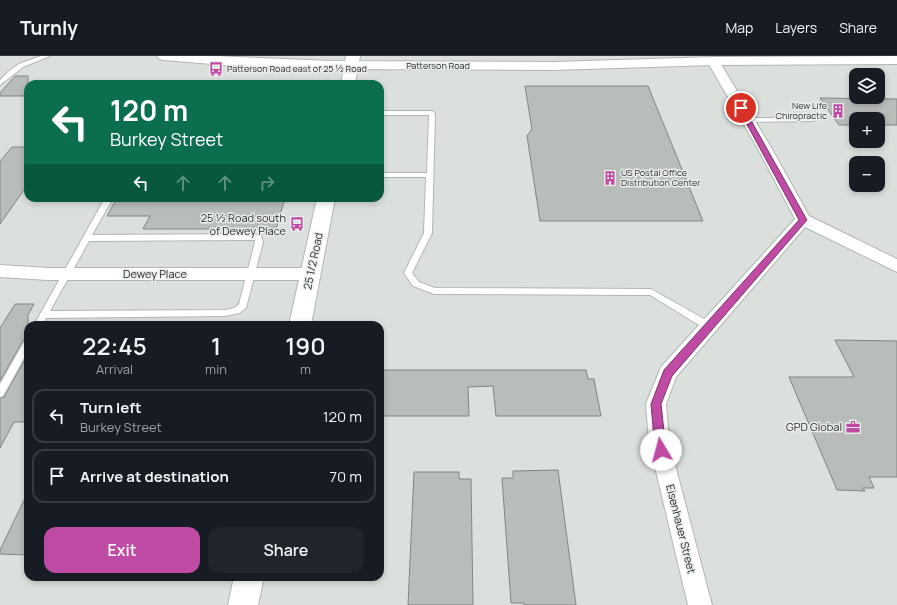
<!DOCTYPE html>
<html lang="en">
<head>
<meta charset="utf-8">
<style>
	:root { --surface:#171b24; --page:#20242c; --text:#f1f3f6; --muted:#9ea1a6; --line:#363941; --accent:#bf4ba5 }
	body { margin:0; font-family:Manrope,sans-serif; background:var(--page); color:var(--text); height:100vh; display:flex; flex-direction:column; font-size:15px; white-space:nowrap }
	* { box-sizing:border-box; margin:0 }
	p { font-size:13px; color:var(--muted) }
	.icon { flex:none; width:22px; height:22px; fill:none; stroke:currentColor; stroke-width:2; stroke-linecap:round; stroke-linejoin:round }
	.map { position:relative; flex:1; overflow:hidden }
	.drawer { position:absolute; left:24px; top:265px; width:360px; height:260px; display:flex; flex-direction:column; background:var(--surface); border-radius:12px; box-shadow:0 2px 6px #0003 }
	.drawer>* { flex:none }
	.banner { position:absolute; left:24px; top:24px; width:360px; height:122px; border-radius:12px; box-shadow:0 2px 6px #0003; background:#0b6e4f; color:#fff; overflow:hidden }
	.buttons { position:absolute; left:849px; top:12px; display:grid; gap:8px }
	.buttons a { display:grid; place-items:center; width:36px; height:36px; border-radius:8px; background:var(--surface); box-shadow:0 2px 6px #0003; font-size:20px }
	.pin { position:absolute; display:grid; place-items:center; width:34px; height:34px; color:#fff; margin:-17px; border:2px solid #fff; border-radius:50%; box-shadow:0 1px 4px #0007 }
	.me { position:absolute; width:44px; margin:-22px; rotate:352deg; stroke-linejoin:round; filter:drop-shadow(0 0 3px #0008) }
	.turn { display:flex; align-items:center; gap:14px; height:84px; padding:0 20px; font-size:18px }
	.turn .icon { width:52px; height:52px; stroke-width:2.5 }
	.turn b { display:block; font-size:28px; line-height:34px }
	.lanes { display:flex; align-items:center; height:38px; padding:0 20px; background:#0003; justify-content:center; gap:20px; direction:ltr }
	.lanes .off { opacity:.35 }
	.eta { display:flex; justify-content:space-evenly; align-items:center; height:68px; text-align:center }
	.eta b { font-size:24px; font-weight:600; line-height:28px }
	.action { display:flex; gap:8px; margin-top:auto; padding:8px 20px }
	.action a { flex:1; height:46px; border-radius:12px; background:var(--accent); color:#fff; font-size:16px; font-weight:600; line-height:46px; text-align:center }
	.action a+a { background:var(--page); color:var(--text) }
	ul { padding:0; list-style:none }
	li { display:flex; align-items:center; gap:12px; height:54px; margin:0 8px 6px; padding:0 12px; border:2px solid var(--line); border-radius:12px }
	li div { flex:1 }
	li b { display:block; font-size:15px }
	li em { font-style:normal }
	header { display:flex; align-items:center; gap:24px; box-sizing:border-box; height:56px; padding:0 20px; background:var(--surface); border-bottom:1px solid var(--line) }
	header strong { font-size:19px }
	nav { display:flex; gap:22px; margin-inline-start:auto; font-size:14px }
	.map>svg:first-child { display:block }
	.building { fill:#b9bdba; stroke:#828683 }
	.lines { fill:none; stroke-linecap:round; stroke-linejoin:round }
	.lane-casing { stroke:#b2b6b3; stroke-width:2 }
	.street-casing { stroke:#b2b6b3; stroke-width:2 }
	.secondary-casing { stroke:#b2b6b3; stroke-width:2 }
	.primary-casing { stroke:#b2b6b3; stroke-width:2 }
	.lane { fill:#fff; fill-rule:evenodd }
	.street { fill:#fff; fill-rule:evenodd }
	.secondary { fill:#fff; fill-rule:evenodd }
	.primary { fill:#fff; fill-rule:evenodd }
	.route { fill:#bf4ba5; stroke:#7c316b }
	.labels { text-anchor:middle; stroke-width:3; stroke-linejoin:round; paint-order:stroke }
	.far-street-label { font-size:9px; fill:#2e2f2e; stroke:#e9eeeb }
	.far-poi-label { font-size:9px; fill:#2e2f2e; stroke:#e9eeeb; text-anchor:start }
	.poi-label { font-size:11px; fill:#2e2f2e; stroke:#e9eeeb; text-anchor:end }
	.street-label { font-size:11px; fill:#2e2f2e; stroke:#e9eeeb }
</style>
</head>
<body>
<header>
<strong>Turnly</strong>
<nav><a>Map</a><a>Layers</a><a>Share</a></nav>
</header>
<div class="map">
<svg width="897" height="549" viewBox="0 0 897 549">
	<rect width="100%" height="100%" fill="#dce0dd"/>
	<path class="building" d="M15,20H28V40H0V37Z
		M525,30H648L703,165H540L527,80L532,73Z
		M820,42L897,43V69H878V63H856V69H839Z
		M12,91H28V128L0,168V105Z
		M117,142H285L276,173H143L150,160H107Z
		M15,248H34L28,259V282L24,283L0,325V272Z
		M835,284L897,285V421H869L874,432H863L865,435L837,434L789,321H854Z
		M28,298V366H14L0,392V342L4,341Z
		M380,314H586L588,323H594L601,360H496L493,330L468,331L469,360H380Z
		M558,414L576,549H524V547H511L502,422H513V415Z
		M414,416H459V423H471L473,549H408Z
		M28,436V499L0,498V494Z"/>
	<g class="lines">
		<defs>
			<path id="lane" d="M41,0H50L23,11L0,29V24L9,15L19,8Z
				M380,55H432L435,57L432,177L412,217L419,226L435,232L651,233L713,268L714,271L713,274H707L650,239L434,238L413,230L404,217L424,177L426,121H380V117H427L429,59H380Z
				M812,62L815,64L814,65L748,66L745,64L748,62Z
				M105,142H113L92,179L250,178L261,180L263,186L246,252L239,257L226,260L46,262L43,269H34ZM250,184H255V186L239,248L234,252L226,254L50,255L89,185Z
				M28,283V295L3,340L0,341V328L25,284Z"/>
			<path id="street" d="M713,2L717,3L719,5L772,93L809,160L897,203V216L805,171L676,321L666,348L669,386L712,549H688L649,386L646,348L661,311L795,163L758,93L707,5L709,3Z
				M0,209L48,212H311L317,214L319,218L317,222L311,224H48L0,221Z"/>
			<path id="secondary" d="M346,0H360L355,28H341Z
				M317,142H335L311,269H289Z
				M234,521H264L258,549H228Z"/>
			<path id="primary" d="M157,0H214L331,5L554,6L713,1L897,0V8L713,9L554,14L331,13L224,9L164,4L159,3Z"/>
		</defs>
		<use href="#lane" class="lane-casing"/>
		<use href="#street" class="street-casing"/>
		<use href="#secondary" class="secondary-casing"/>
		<use href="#primary" class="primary-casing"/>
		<use href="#lane" class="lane"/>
		<use href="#street" class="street"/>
		<use href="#secondary" class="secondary"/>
		<use href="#primary" class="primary"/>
	</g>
	<path class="route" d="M739,51L744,52L807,164L672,320L661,348L666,394L664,398L661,399L657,398L655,394L651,348L664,314L799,164L738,52Z"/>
	<defs>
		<symbol id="bus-bare" viewBox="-9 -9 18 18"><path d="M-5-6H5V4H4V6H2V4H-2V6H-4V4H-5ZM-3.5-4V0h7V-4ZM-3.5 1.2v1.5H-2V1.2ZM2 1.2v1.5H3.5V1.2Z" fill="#bf4ba5" stroke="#e9eeeb" stroke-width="2.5" paint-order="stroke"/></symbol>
		<symbol id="building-bare" viewBox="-9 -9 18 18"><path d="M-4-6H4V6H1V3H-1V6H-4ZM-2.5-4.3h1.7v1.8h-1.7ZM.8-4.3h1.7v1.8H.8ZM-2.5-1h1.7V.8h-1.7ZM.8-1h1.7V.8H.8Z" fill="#bf4ba5" stroke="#e9eeeb" stroke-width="2.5" paint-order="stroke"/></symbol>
		<symbol id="office-bare" viewBox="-9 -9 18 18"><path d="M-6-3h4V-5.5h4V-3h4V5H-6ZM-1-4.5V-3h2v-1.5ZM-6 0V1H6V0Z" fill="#bf4ba5" stroke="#e9eeeb" stroke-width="2.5" paint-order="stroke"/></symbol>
	</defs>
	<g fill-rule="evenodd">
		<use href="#bus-bare" x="206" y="3" width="20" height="20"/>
		<use href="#building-bare" x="828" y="45" width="20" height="20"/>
		<use href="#building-bare" x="600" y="112" width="20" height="20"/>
		<use href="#bus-bare" x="287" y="158" width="20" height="20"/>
		<use href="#office-bare" x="843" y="361" width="20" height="20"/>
	</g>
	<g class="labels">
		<g class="far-street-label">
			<text x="438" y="13">Patterson Road</text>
		</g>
		<g class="far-poi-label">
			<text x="227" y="16">Patterson Road east of 25 ½ Road</text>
			<text x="827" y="53" text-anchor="end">New Life<tspan x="827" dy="10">Chiropractic</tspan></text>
			<text x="621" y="120">US Postal Office<tspan x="621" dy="10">Distribution Center</tspan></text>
		</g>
		<g class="poi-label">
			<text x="286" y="166">25 ½ Road south<tspan x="286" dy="13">of Dewey Place</tspan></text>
			<text x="842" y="375">GPD Global</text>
		</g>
		<g class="street-label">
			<text transform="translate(313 205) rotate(-78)" y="4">25 1/2 Road</text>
			<text x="155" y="222">Dewey Place</text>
			<text transform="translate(681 473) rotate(76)" y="4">Eisenhauer Street</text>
		</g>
	</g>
</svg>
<div class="buttons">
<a><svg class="icon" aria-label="layers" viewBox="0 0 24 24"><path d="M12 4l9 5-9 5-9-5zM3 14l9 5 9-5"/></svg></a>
<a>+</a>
<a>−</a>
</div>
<div class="pin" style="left:741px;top:52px;background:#d93025"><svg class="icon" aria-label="arrive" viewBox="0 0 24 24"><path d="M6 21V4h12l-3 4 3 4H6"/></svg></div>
<svg class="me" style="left:661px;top:394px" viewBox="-20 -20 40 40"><circle r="19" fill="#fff"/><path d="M0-13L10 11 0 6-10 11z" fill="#bf4ba5"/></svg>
<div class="banner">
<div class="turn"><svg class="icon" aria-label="left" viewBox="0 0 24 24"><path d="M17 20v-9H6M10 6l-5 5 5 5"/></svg><div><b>120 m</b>Burkey Street</div></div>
<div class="lanes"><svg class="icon" aria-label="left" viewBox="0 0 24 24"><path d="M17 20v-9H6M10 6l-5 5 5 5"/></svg><svg class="icon off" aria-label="ahead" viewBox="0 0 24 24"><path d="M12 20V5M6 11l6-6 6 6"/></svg><svg class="icon off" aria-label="ahead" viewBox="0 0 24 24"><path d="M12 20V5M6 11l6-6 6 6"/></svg><svg class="icon off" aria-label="right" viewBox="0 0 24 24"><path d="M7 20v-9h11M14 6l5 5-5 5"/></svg></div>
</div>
<section class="drawer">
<div class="eta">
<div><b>22:45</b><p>Arrival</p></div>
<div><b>1</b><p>min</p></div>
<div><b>190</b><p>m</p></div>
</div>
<ul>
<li><svg class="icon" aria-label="left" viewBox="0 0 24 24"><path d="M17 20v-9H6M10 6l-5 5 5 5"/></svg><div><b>Turn left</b><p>Burkey Street</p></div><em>120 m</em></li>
<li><svg class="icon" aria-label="arrive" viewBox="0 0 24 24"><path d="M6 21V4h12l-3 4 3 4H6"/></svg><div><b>Arrive at destination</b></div><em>70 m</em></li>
</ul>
<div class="action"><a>Exit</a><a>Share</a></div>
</section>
</div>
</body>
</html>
